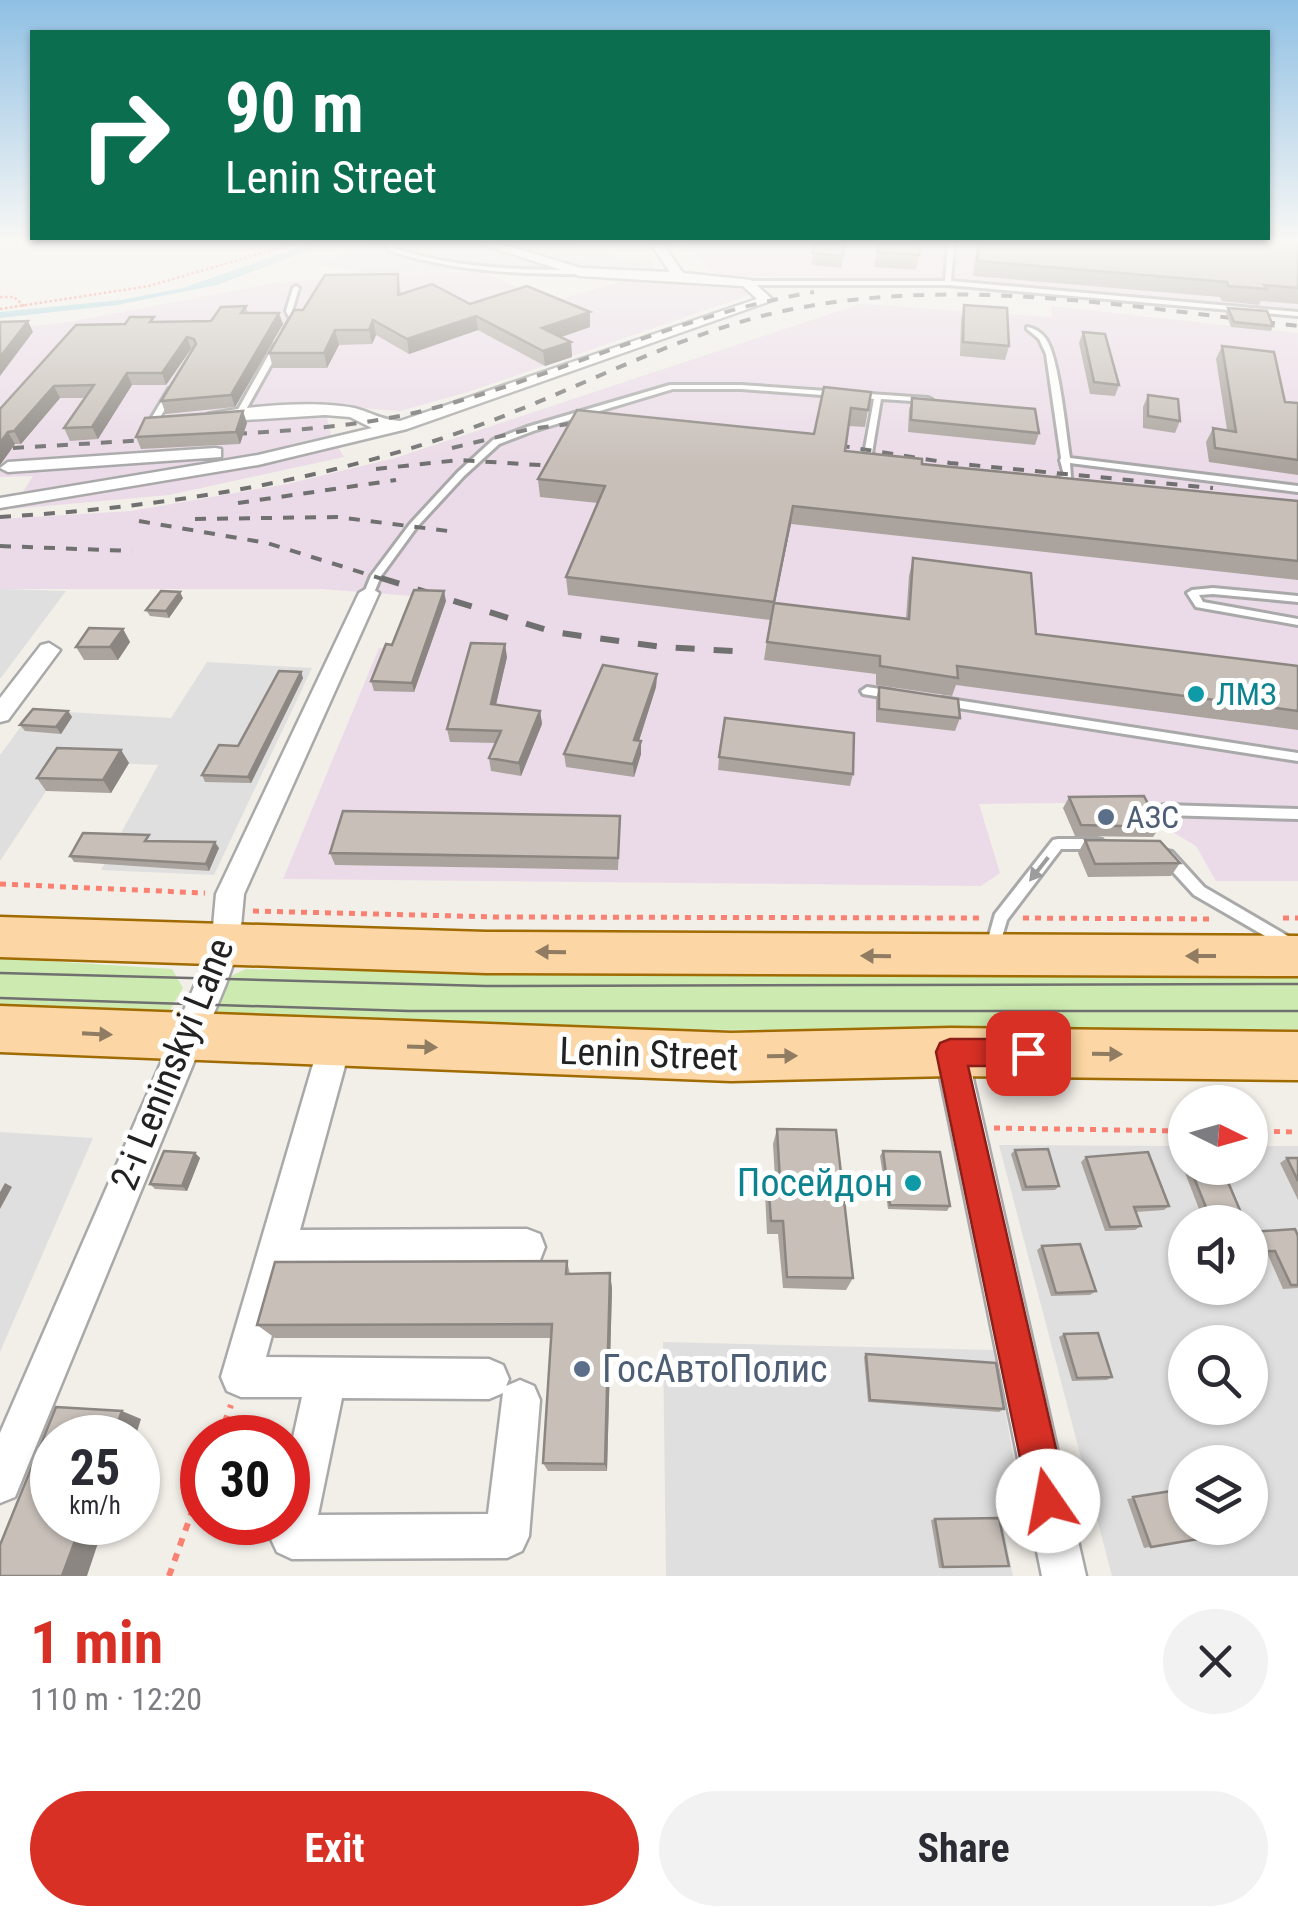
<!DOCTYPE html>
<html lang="en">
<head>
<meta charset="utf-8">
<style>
	:root { --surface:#fff; --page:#f2f2f3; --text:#2b2b33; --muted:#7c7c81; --accent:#d93025 }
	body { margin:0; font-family:"Roboto Condensed",sans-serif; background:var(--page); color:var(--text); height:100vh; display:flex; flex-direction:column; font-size:38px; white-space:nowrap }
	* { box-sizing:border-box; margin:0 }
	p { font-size:32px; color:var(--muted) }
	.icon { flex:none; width:55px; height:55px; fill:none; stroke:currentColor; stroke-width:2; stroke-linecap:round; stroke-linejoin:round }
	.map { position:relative; height:1576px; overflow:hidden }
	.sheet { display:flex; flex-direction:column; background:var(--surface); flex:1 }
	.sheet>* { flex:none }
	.hud { position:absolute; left:30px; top:30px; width:1240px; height:210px; border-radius:0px; box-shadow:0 2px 8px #0004; background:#0b6e4f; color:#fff; overflow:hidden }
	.needle { width:65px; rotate:95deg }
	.controls { position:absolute; left:1168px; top:1085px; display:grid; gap:20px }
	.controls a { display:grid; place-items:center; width:100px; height:100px; border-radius:50%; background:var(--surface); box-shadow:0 2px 8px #0004; font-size:50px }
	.speed { position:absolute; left:30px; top:1415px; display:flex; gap:20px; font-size:50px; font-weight:700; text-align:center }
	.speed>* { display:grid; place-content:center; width:130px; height:130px; border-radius:50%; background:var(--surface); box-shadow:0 2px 8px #0004; line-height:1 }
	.speed small { font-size:25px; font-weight:400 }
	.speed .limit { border:15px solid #d22; background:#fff; color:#111 }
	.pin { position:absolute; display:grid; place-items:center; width:85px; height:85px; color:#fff; margin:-42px; border-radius:20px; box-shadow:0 5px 15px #0006 }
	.me { position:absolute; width:110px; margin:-55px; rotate:348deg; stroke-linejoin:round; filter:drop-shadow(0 0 8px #0008) }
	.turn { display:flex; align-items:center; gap:35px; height:210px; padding:0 30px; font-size:45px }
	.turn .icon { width:130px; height:130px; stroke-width:2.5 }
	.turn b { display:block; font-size:70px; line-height:85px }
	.round { display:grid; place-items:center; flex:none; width:105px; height:105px; border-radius:52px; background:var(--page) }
	.head { display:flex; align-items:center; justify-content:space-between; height:170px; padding:0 30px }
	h1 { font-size:60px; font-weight:700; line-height:75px; color:var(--accent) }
	.cta { display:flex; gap:20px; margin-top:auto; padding:20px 30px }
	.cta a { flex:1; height:115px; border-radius:60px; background:var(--accent); color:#fff; font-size:40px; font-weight:700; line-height:115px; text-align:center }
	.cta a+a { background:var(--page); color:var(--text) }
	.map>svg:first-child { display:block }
	.residential { fill:#e0dfdf; fill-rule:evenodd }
	.industrial { fill:#ebdbe8 }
	.grass { fill:#cdebb0 }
	.water { fill:#aad3df }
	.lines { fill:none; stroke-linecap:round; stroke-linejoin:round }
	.lane-casing { stroke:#a9a9a9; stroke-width:6 }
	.street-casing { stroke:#a9a9a9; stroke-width:5 }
	.primary-casing { stroke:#a06b00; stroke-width:5 }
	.path-far2 { stroke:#fa8072; stroke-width:2.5; stroke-dasharray:2.5 2.5; stroke-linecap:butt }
	.path-far1 { stroke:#fa8072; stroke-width:5; stroke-dasharray:6 6; stroke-linecap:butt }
	.path { stroke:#fa8072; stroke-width:6; stroke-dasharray:8 8; stroke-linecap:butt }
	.lane { fill:#fff; fill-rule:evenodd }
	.street { fill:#fff; fill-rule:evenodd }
	.primary { fill:#fcd6a4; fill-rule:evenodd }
	.tram { stroke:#707070; stroke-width:2.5 }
	.rail-far1 { stroke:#707070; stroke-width:4; stroke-dasharray:11 11; stroke-linecap:butt }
	.rail { stroke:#707070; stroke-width:6; stroke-dasharray:19 19; stroke-linecap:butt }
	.wall { fill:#aba49e }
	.shaded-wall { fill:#8b8681 }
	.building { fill:#c7bfb8; stroke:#8b8681; stroke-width:2.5 }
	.oneway { fill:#9c9c9c }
	.oneway2 { fill:#8f7c63 }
	.route { fill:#d93025; stroke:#8d1f18; stroke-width:2.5 }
	.culture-dot { fill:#0f9aa8; stroke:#fff; stroke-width:4 }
	.service-dot { fill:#5c6f8a; stroke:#fff; stroke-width:4 }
	.labels { text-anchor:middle; stroke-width:10; stroke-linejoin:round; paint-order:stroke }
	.culture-label { font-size:32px; fill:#0d838f; stroke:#fff; text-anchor:start }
	.service-label { font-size:32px; fill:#4e5e75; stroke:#fff; text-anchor:start }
	.near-street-label { font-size:38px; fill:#222; stroke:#fff }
	.near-culture-label { font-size:38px; fill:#0d838f; stroke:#fff; text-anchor:end }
	.near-service-label { font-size:38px; fill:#4e5e75; stroke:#fff; text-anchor:start }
</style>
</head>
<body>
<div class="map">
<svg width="1298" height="1576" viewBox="0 0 1298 1576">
	<rect width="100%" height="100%" fill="#f2efe9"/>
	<path class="residential" d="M365,244H581L618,257L651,260L655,271L525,268L369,273L315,265Z
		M0,589L66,591L0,679Z
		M207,662L312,668L214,875L101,870L158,765L66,761L0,861V755L33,710L171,718Z
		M0,1132L93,1138L0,1352Z
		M999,1145L1185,1146V1168H1250V1146H1298V1576H1112ZM1185,1222H1250V1288H1185ZM1185,1342H1250V1408H1185ZM1185,1462H1250V1528H1185Z
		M663,1342L994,1350L1019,1488H996L1013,1576H666Z"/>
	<path class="industrial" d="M683,244H1298V317L979,289L885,285L881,279L724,276L716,274Z
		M421,272H483L551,302L623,281L741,286L752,294L468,392L400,411L333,406L326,413L331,435L344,457L169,495L12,509L33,476L0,477V329L69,322L276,283Z
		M860,304L1052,317L1051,306L1298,333V881H1216L1196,846L1155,822L1143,802L979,804L1000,873L981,886L283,879L379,648L391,649L411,596L322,589H0V519L131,511L287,484L395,458Z"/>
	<path class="grass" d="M0,958L172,969L183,988L170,1010L156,1018L0,1012Z
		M246,969L500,973L1298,972V1029L645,1030L213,1023L208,1008L220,981Z"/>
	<path class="water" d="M309,244H325L217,285L117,305L0,318V312L121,300L183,288Z"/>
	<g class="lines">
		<defs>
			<path id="lane" d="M388,244H394L393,248C454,268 516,270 580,270L583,272L580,274C514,274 451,271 388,250Z
				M948,244H954L951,281L1298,312V316L948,285H747L744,283L747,281H945Z
				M296,286L299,288L292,311L296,319L289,331L287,332L284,330L290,319L286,311L293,288Z
				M1027,327C1034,328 1041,332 1046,339C1059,358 1066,432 1070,458L1298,486V492L1070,463L1071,478L1054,486H1048V482L1064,475L1060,460L1061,458L1046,354L1039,339L1027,329Z
				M274,345L281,347L243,415L236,417L235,415Z
				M670,385H741L928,398L932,400L928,402L881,399L872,453L882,462L878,465L864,454L874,399L741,389H673L533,431L499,444L464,476L416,528L381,576L373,595L369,596L364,593L371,576L410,524L458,472L493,440L527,427Z
				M169,389L176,391L156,424H150L149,422Z
				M1213,588L1298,596V602L1213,594L1199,595L1203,602L1298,619V625L1196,607L1187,593L1192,590Z
				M867,687L894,691L900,695L894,699L863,694L861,691Z
				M943,698L1298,753V761L939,705L937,702Z
				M1164,805L1298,809V819L1164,815L1159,813L1158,810L1159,807Z
				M1058,839H1097L1102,840L1104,844L1102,848L1097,849H1061L1007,920L997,954L992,956L987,954L985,950L995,914L1053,840Z
				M1167,851L1172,852L1204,887L1298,942V955L1194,895L1162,860L1160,856L1162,852Z"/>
			<path id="street" d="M482,244H501L581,268L670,272L651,244H663L683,273L751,280L773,300L407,429L258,465L0,508V498L258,455L372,428L350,417L325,415L214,422L208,420V414C247,406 315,400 354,408C371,412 378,419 400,421L757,299L743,286L580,276Z
				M215,448L221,449V457L8,472L0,468L8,462Z
				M369,587L379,593L244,894L239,948L226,984L15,1497L0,1503V1433L211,948L216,894L359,593Z
				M49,643L60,650L8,720L0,722V698L41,645Z
				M335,1029L346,1034L351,1044L300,1230L527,1229L540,1234L545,1247L540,1260L527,1265L291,1266L266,1357L489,1359L503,1365L509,1379L506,1386L520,1380L534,1386L540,1400L529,1536L522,1551L507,1558L292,1559L277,1552L270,1537L274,1522H288V1460L302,1397H241L227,1391L221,1377L319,1044L324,1034ZM503,1393L488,1514L318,1515L342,1398L489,1399Z
				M951,1037L962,1042L967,1052L1086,1576H1042L935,1052L940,1042Z"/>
			<path id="primary" d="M0,917L486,932L1298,936V976L486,973L0,957Z
				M0,1006L731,1033L951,1028L1298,1032V1080L951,1076L731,1081L0,1052Z"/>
		</defs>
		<use href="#lane" class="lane-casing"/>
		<use href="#street" class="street-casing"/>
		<use href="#primary" class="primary-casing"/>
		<path class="path-far2" d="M0,297H14L25,307
			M0,309L149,286L293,244"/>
		<path class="path-far1" d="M0,884L205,893
			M253,911L498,917L983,918
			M1023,918L1213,919
			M1283,918H1298
			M994,1128L1185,1131
			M1250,1131L1298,1132"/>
		<path class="path" d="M219,1438L231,1405
			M169,1576L202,1484"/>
		<use href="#lane" class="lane"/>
		<use href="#street" class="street"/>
		<use href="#primary" class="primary"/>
		<path class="tram" d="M0,973L486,986L1298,984
			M0,998L408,1011H1298"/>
		<path class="rail-far1" d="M214,435C288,431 362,427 434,408C563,374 681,314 814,292
			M817,442L950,463L1213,488
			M13,448L164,439
			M452,448L530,429L599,420
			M376,469L459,460L555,466
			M238,503L396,480
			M0,517C167,507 331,481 488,422C589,384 686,330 793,309C960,276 1131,307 1298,326
			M195,519L337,517L448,531
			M139,521L267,543L389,581
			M0,546L132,551"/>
		<path class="rail" d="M381,578L553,632L662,647L750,652"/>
	</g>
	<path class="wall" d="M815,244H847L841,268L811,265Z
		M878,244L919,255L916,270L874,267Z
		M977,244H1298V304L1261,301L1259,305L1222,301L1220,297L973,276Z
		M398,274L401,294L470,304L590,327L561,337L571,342L572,357L545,366L478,330L409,354L376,335L372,344L339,345L327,368H273L269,353L303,310Z
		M964,305L1009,346L1005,360L960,356L961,319Z
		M246,306L248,313L283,324L235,407L166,414L161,401L193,349H191L166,385H132L98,439L70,441L64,428L85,398H60L21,444H15L0,465V409L125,324L156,321H211Z
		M1228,308L1273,326L1271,331L1231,327L1226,313Z
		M1083,332L1119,385L1115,396L1090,394L1079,343Z
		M1222,346L1285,402L1298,403V475L1209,462L1206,442L1213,428L1227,430L1216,359Z
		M871,392L865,427L849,426L845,451L922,464L1298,501V580L791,524L775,603L906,619L909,576L913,558L1036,634L1298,666V730L956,685L952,696L876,685V674L764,660L770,620L568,595L566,577L598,503L540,497L538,479L814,434Z
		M1148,395L1180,421L1175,433L1143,428V407Z
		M912,398L1039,433L1035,445L908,432L909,410Z
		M247,423L240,444L141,449L136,437Z
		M183,598L169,618L150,616L146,610Z
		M446,601L414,692L374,691L371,681L392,645Z
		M123,629L130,642L118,660H84L76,647Z
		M507,657L496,705L540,711L542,724L521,776L491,771L489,758L496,743L450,742L447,729Z
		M301,672L303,678L251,783L205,782L202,775L238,746Z
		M657,674L656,687L639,741L641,754L634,777L566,767L564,754Z
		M879,687L960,718L955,731L876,722V700Z
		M68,711L72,717L61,734L25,731L20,725Z
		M121,750L129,763L111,793L46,791L37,778Z
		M719,757L853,774L850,786L718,770Z
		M1069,797L1160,827L1153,837L1075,836L1063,808Z
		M620,829L618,870L335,865L330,853Z
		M1085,840L1180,863L1171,876L1088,877L1078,853Z
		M152,841L219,848L209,871L74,862L70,856Z
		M777,1129L853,1278L846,1290L783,1288L778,1234H767L765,1193L768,1179H775L773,1144Z
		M1015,1150L1059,1186L1055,1190L1022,1191L1011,1154Z
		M883,1151L950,1206L947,1211L888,1209L880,1156Z
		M195,1153L200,1158L187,1191L155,1189L150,1184Z
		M1086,1157L1169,1206L1164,1210L1136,1212L1141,1226L1135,1230L1105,1231L1081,1162Z
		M1287,1158H1298V1200L1280,1163Z
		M1185,1162V1168H1222L1245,1222H1204L1182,1165Z
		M1250,1232L1298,1236V1288L1283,1289L1268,1255L1250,1256Z
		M1042,1246L1096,1291L1090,1295L1051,1296L1037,1250Z
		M567,1261L570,1274L610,1273L612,1289L607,1471H548L543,1463L551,1338H275L257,1325Z
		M1064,1334L1112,1377L1107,1380L1072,1381L1059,1337Z
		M866,1354L1004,1409L999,1412L868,1402L864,1357Z
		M1178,1490L1198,1539L1144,1548L1127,1499Z
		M935,1519L1004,1567L939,1568L931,1520Z"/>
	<path class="shaded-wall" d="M590,312V327L544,343L542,328Z
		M279,313L283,324L235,407L231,395Z
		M476,316L478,330L409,354L407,339Z
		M373,320L376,335L372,344L369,330Z
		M28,321L33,332L0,376V357Z
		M335,330L339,345L327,368L324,353Z
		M187,337L191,349L166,385L162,373Z
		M571,342L572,357L545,366L543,351Z
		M127,373L132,385L98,439L92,427Z
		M54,386L60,398L21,444L14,431Z
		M243,411L247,423L240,444L236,432Z
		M8,432L15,444L0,465V443Z
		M793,506L791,524L771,620L774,602Z
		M444,591L446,601L414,692L412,683Z
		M180,592L183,598L169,618L166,611Z
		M123,629L130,642L118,660L110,647Z
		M505,644L507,657L493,717L491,704Z
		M301,672L303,678L251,783L248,777Z
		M657,674L656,687L635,753L634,740Z
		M68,711L72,717L61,734L56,727Z
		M540,711L542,724L521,776L519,763Z
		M641,741V754L634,777L633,764Z
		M121,750L129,763L111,793L103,780Z
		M215,842L219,848L209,871L206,864Z
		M195,1153L200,1158L187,1191L182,1186Z
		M5,1183L12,1187L0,1209V1192Z
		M610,1273L612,1289L607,1471L605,1464Z
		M122,1411L141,1419L135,1438H112Z
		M82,1522H105L87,1576H62Z"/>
	<path class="building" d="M815,244H845L842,256L812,253Z
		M878,244H920L919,255L877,252Z
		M979,244H1298V288L1264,285L1267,289L1228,286L1227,282L977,261Z
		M398,274V295L432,284L470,304L527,286L590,312L542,328L571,342L543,351L476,316L407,339L373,320L369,330H335L324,353H269L294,310H303L325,275Z
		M964,305L1007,308L1009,346L963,342Z
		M246,306L241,313H279L231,395L161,401L196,344L194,339L187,337L162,373H127L92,427L64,428L94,385L54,386L14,431L8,432L0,443V409L76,325L125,324L130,317H154L150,322L211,321L221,307Z
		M1228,308L1267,311L1273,326L1234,322Z
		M28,321L0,357V322Z
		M1083,332L1105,334L1119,385L1094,382Z
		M1222,346L1274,352L1285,402L1298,403V460L1215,448L1213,428L1236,432Z
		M824,387L871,392L868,410L851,408L845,451L922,459V464L1298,501V561L793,506L774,602L566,577L605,486L538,479L577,410L814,434Z
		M1148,395L1178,399L1180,421L1148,416Z
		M912,398L1035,409L1039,433L911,420Z
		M243,411L236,432L136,437L145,418Z
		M913,558L1031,573L1036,634L1298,666V711L957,666L958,678L880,666V656L767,642L774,603L909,619Z
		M414,590L444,591L412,683L371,681L386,644L392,645Z
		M161,591L180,592L166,611L146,610Z
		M89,628L123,629L110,647H76Z
		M471,643L505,644L491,704L540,711L519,763L489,758L501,731L447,729Z
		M603,665L657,674L634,740L641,741L633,764L564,754Z
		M279,671L301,672L248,777L202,775L219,745L238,746Z
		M879,687L958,699L960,718L879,709Z
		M33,709L68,711L56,727L20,725Z
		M725,718L854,733L853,774L719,757Z
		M57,748L121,750L103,780L37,778Z
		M1144,796L1160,827L1081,825L1069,797Z
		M343,811L620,816L618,858L330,853Z
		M83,833L149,835L145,841L215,842L206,864L70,856Z
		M1085,840L1160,841L1180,863L1095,864Z
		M777,1129L836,1130L853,1278L787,1277L783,1221H771L768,1179L780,1180Z
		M1048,1149L1059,1186L1026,1187L1015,1150Z
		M164,1151L195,1153L182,1186L150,1184Z
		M883,1151L940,1152L950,1206L890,1205Z
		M1148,1152L1169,1206L1134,1207L1141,1226L1110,1227L1086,1157Z
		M1287,1158H1298V1181Z
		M1190,1168H1222L1245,1222H1212Z
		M1295,1229L1298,1236V1285H1291L1275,1251L1250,1252V1232Z
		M1080,1244L1096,1291L1056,1293L1042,1246Z
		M567,1261L566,1274L610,1273L605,1464L543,1463L552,1324L257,1325L275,1262Z
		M1098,1333L1112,1377L1077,1378L1064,1334Z
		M866,1354L996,1363L1004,1409L870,1400Z
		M56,1407L122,1411L112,1438H52V1522H82L62,1576H0V1545Z
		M1178,1490L1185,1507V1528H1193L1198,1539L1151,1547L1133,1497Z
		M999,1518L1009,1566L943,1567L935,1519Z"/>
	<defs><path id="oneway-solid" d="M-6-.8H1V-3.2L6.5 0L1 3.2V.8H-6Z" transform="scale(2.5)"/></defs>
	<use class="oneway" href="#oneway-solid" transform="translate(1039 869) rotate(128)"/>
	<g class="oneway2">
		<use href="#oneway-solid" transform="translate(551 952) rotate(-179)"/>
		<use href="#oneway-solid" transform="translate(876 956) rotate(-179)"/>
		<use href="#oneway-solid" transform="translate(1201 956) rotate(180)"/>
		<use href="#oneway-solid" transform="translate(97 1034) rotate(3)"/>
		<use href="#oneway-solid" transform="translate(422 1047) rotate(2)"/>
		<use href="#oneway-solid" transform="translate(1107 1054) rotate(1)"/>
		<use href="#oneway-solid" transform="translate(782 1056) rotate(-1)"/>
	</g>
	<linearGradient id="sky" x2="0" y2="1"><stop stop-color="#8fc0e4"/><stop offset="0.52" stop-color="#f9f8f5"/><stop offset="1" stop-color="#f9f8f5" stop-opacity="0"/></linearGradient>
	<rect width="1298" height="465" fill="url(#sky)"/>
	<path class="route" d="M950,1039H1028L1038,1043L1042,1053L1038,1062L1028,1066H968L1068,1501L1062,1515L1048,1521L1035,1515L1029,1501L936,1052L940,1043Z"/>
	<g class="culture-dot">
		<circle cx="1196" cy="694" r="10"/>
		<circle cx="913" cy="1183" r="10"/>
	</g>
	<g class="service-dot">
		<circle cx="1106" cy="817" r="10"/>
		<circle cx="582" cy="1369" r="10"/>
	</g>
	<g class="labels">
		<g class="culture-label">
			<text x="1216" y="705">ЛМЗ</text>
		</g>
		<g class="service-label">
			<text x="1126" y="828">АЗС</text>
		</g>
		<g class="near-street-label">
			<text transform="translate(649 1054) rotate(2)" y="13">Lenin Street</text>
			<text transform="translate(172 1064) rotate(-68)" y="13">2-i Leninskyi Lane</text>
		</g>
		<g class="near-culture-label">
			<text x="893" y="1196">Посейдон</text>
		</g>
		<g class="near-service-label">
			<text x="602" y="1382">ГосАвтоПолис</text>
		</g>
	</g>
</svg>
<div class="controls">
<a><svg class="needle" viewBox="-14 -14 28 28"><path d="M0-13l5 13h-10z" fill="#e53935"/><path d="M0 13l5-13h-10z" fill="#7c7c81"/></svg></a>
<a><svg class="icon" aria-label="sound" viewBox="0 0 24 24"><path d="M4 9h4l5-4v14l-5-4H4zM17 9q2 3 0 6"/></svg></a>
<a><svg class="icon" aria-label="search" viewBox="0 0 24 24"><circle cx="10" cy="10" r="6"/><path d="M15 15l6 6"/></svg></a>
<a><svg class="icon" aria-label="layers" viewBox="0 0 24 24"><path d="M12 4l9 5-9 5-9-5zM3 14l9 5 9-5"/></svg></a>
</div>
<div class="speed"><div>25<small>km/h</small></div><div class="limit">30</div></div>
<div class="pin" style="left:1028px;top:1053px;background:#d93025"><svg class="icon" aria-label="arrive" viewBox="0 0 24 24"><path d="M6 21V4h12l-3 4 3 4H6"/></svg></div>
<svg class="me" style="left:1048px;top:1501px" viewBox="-20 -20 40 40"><circle r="19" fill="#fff"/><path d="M0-13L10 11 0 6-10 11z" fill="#d93025"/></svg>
<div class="hud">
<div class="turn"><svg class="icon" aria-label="right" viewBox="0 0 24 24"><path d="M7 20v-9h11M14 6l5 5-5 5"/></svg><div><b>90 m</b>Lenin Street</div></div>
</div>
</div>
<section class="sheet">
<div class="head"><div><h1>1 min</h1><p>110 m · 12:20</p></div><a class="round"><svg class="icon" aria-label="close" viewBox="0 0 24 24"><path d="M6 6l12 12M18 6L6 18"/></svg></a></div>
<div class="cta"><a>Exit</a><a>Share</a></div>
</section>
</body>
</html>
